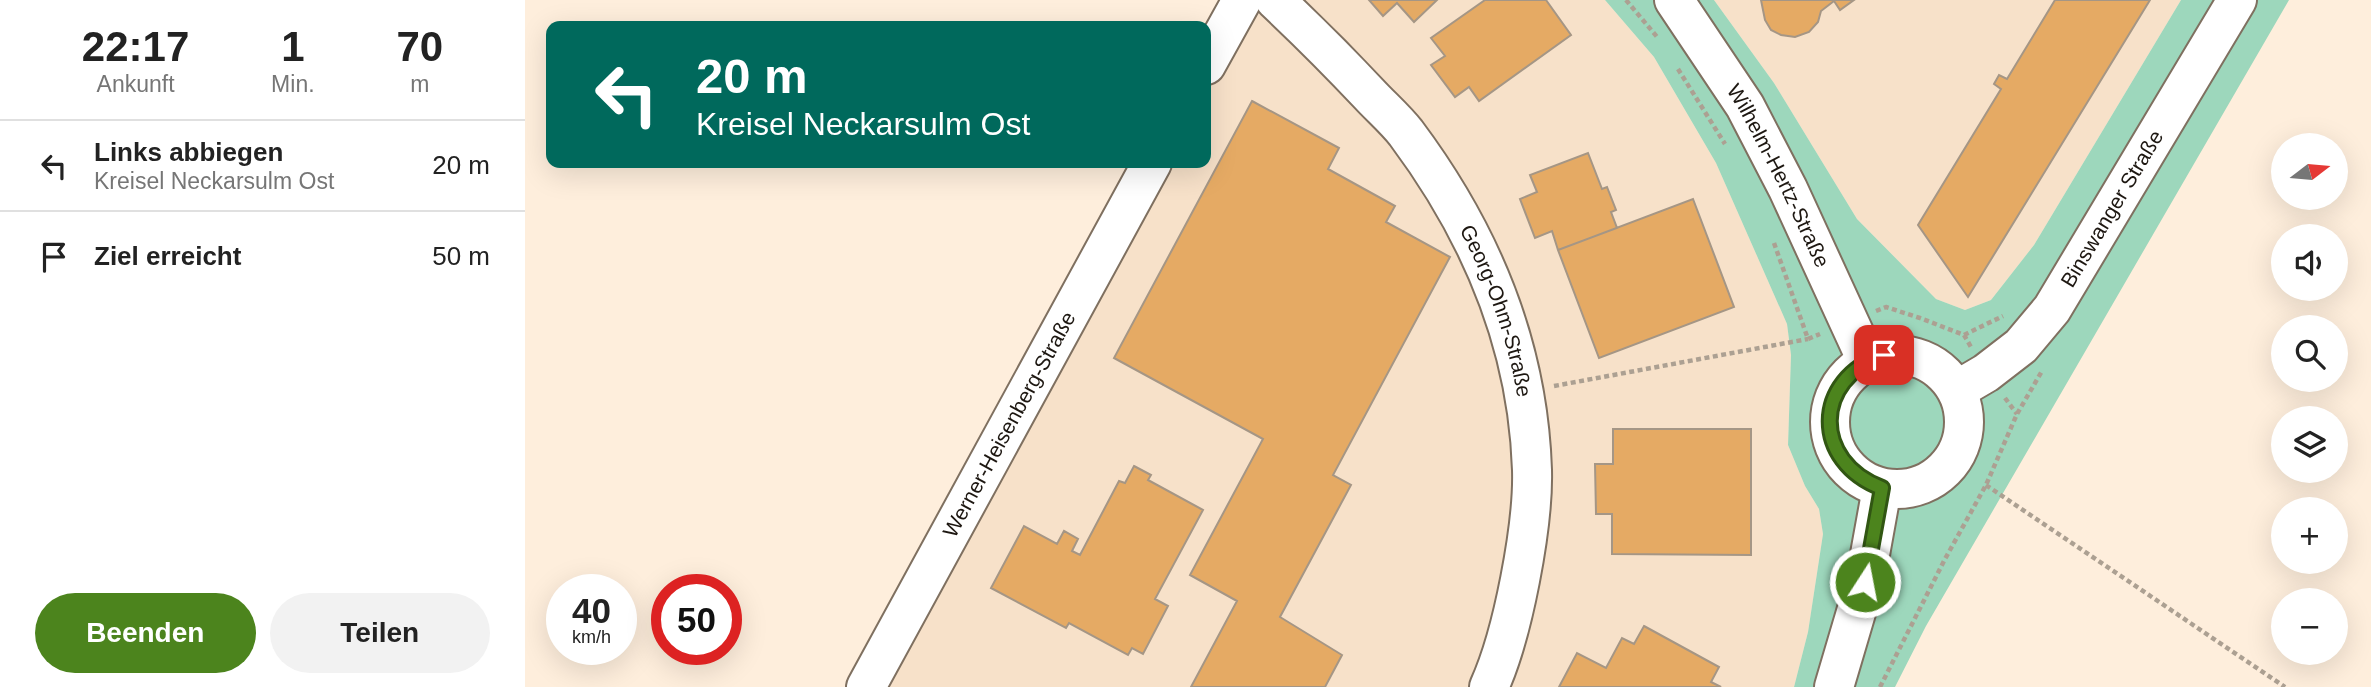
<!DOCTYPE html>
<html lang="de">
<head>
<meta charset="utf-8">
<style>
	:root { --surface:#fff; --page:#f2f2f2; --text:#222; --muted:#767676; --line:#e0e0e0; --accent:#4c841d }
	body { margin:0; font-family:Helvetica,sans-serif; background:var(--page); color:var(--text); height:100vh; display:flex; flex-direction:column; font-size:26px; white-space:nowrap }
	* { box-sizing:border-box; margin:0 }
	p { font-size:23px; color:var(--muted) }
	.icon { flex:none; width:38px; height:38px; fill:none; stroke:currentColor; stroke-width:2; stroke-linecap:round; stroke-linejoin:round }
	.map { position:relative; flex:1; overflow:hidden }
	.drawer { display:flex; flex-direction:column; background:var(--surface); width:525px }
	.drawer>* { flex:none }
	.banner { position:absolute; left:21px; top:21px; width:665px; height:147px; border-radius:14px; box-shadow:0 7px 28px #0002; background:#00695c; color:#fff; overflow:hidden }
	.needle { width:46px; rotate:74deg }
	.controls { position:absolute; left:1746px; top:133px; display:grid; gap:14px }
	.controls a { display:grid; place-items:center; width:77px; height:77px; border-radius:50%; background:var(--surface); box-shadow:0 7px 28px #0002; font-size:35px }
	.speed { position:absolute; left:21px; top:574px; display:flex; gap:14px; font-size:35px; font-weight:700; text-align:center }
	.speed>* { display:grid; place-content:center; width:91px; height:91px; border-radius:50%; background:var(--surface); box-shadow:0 7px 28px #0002; line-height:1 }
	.speed small { font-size:18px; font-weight:400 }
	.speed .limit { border:10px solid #d22; background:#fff; color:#111 }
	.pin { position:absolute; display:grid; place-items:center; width:60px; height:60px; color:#fff; margin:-30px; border-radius:14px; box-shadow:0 4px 10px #0006 }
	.me { position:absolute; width:77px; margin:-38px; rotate:11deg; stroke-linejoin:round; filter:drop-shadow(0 0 5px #0008) }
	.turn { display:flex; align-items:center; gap:24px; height:147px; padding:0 35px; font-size:32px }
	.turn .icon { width:91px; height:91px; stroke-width:2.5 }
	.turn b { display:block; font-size:49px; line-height:60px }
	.eta { display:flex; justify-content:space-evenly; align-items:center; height:119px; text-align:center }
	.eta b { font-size:42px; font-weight:700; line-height:49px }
	.action { display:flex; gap:14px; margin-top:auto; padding:14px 35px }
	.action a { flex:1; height:80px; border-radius:42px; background:var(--accent); color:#fff; font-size:28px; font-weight:700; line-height:80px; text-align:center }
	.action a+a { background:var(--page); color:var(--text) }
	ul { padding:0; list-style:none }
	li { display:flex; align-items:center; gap:21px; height:91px; padding:0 35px; border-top:2px solid var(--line) }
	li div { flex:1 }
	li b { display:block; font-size:26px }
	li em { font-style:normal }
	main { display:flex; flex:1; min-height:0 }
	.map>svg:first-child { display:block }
	.built { fill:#f7e1c9 }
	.green { fill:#9dd7bc }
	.building { fill:#e5aa64; stroke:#a59685; stroke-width:2 }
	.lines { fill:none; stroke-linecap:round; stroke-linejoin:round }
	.minor-casing { stroke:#7f7060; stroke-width:42 }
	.major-casing { stroke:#7f7060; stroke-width:42 }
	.path { stroke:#aca092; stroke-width:4.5; stroke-dasharray:5 3.5; stroke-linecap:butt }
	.minor { stroke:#fff; stroke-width:38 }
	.major { stroke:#fff; stroke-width:38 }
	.route-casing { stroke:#315613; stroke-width:18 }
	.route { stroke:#4c841d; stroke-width:12 }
	.labels { text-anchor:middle; stroke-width:6; stroke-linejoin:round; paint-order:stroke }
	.street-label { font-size:21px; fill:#1d1711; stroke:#feeedc }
</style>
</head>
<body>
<main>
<section class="drawer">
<div class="eta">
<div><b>22:17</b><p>Ankunft</p></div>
<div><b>1</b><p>Min.</p></div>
<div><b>70</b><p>m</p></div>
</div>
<ul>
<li><svg class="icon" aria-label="left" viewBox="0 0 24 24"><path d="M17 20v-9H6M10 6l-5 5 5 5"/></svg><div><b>Links abbiegen</b><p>Kreisel Neckarsulm Ost</p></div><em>20 m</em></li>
<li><svg class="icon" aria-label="arrive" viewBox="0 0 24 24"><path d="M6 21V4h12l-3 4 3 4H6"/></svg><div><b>Ziel erreicht</b></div><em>50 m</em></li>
</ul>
<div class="action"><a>Beenden</a><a>Teilen</a></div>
</section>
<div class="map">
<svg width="1846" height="687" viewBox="0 0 1846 687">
	<rect width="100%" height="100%" fill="#feeedc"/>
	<path class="built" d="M698,0H1080L1129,57L1191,163L1262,324L1266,355L1263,445L1280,486L1294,509L1298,534L1283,632L1269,687H344L614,163H681V34Z
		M1189,0H1656L1509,245L1466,300L1440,310L1411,299L1332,219L1249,83Z"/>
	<path class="green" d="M1080,0H1189L1249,83L1332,219L1411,299L1440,310L1466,300L1509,245L1656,0H1764L1401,626L1370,687H1269L1283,632L1298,534L1294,509L1280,486L1263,445L1266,355L1262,324L1191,163L1129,57Z"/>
	<path class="building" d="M844,0H912L889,22L872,3L858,16Z
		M960,0H1021L1046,35L954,101L944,87L930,97L906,65L920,56L906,38Z
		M1236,0H1329L1315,10L1309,1L1296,11L1293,22L1284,32L1270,37L1256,35L1246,30L1240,20Z
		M1530,0H1625L1443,297L1393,225L1476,89L1469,84L1474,75L1482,79Z
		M727,101L814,148L803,169L870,206L861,222L925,257L808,475L826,485L755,617L817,655L800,687H666L712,601L665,575L738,439L589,358Z
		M1063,153L1077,189L1082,187L1091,210L1086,212L1092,228L1033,250L1027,231L1010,238L995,199L1012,192L1005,175Z
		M1168,199L1209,307L1074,358L1033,250Z
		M1088,429H1226V555L1087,554V514H1071L1070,464H1088Z
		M609,466L626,475L623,480L678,510L630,599L643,606L618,654L607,648L603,655L544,623L541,628L466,588L499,526L532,544L539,531L553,539L547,551L555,555L594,481L600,483Z
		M1119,626L1194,667L1186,682L1196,687H1034L1052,653L1081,668L1097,638L1109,644Z"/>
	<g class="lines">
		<defs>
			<g id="minor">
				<path id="s1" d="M750,0C783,31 814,62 844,94C856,107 870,119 881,133C955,232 1003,344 1007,470C1008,506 1002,544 995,580C988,616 979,654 964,687"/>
				<path d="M681,65L717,0"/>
				<path id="s2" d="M341,687L627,163"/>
			</g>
			<g id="major">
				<path id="s3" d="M1149,0L1220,106L1263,189L1342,361"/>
				<circle cx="1372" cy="422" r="67"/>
				<path id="s4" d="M1432,390L1461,373L1496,346L1527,309L1712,0"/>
				<path d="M1309,687L1340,582L1357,488"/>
			</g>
		</defs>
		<use href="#minor" class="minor-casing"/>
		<use href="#major" class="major-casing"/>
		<path class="path" d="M1101,0L1133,38
			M1153,69L1200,144
			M1249,243L1283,339L1295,334
			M1351,311L1361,307L1395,318L1439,335L1446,347
			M1439,335L1478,316
			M1029,386L1283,339
			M1480,398L1492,414
			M1461,485L1760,687
			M1355,687L1420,559L1461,485L1492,414L1517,371"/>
		<use href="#minor" class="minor"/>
		<use href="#major" class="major"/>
	</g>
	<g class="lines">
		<defs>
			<path id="route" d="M1340,582L1357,488C1287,462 1287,379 1359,355"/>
		</defs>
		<use href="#route" class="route-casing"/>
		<use href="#route" class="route"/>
	</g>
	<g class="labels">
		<g class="street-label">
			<text dy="7" stroke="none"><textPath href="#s3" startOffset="205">Wilhelm-Hertz-Straße</textPath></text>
			<text dy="7" stroke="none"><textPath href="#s4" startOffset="243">Binswanger Straße</textPath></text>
			<text dy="7" stroke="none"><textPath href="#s1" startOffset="388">Georg-Ohm-Straße</textPath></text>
			<text dy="7" stroke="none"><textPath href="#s2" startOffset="299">Werner-Heisenberg-Straße</textPath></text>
		</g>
	</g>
</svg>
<div class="controls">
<a><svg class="needle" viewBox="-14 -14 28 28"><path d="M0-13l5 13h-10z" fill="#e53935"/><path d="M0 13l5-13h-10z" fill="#767676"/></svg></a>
<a><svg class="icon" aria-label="sound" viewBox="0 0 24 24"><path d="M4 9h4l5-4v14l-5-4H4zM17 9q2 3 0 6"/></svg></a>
<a><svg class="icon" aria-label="search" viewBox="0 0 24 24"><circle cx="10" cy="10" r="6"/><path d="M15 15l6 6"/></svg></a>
<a><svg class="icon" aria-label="layers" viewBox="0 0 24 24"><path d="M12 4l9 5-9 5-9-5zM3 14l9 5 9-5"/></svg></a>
<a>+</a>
<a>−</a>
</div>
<div class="speed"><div>40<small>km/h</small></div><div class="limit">50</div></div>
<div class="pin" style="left:1359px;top:355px;background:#d93025"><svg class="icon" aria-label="arrive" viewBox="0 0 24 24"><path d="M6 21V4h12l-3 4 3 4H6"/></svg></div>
<svg class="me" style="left:1340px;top:582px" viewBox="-20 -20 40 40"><circle r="17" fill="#4c841d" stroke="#fff" stroke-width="3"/><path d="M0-11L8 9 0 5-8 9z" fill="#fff"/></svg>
<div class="banner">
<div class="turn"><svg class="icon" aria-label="left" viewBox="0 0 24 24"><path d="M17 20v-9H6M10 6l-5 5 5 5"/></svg><div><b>20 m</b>Kreisel Neckarsulm Ost</div></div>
</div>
</div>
</main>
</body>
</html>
